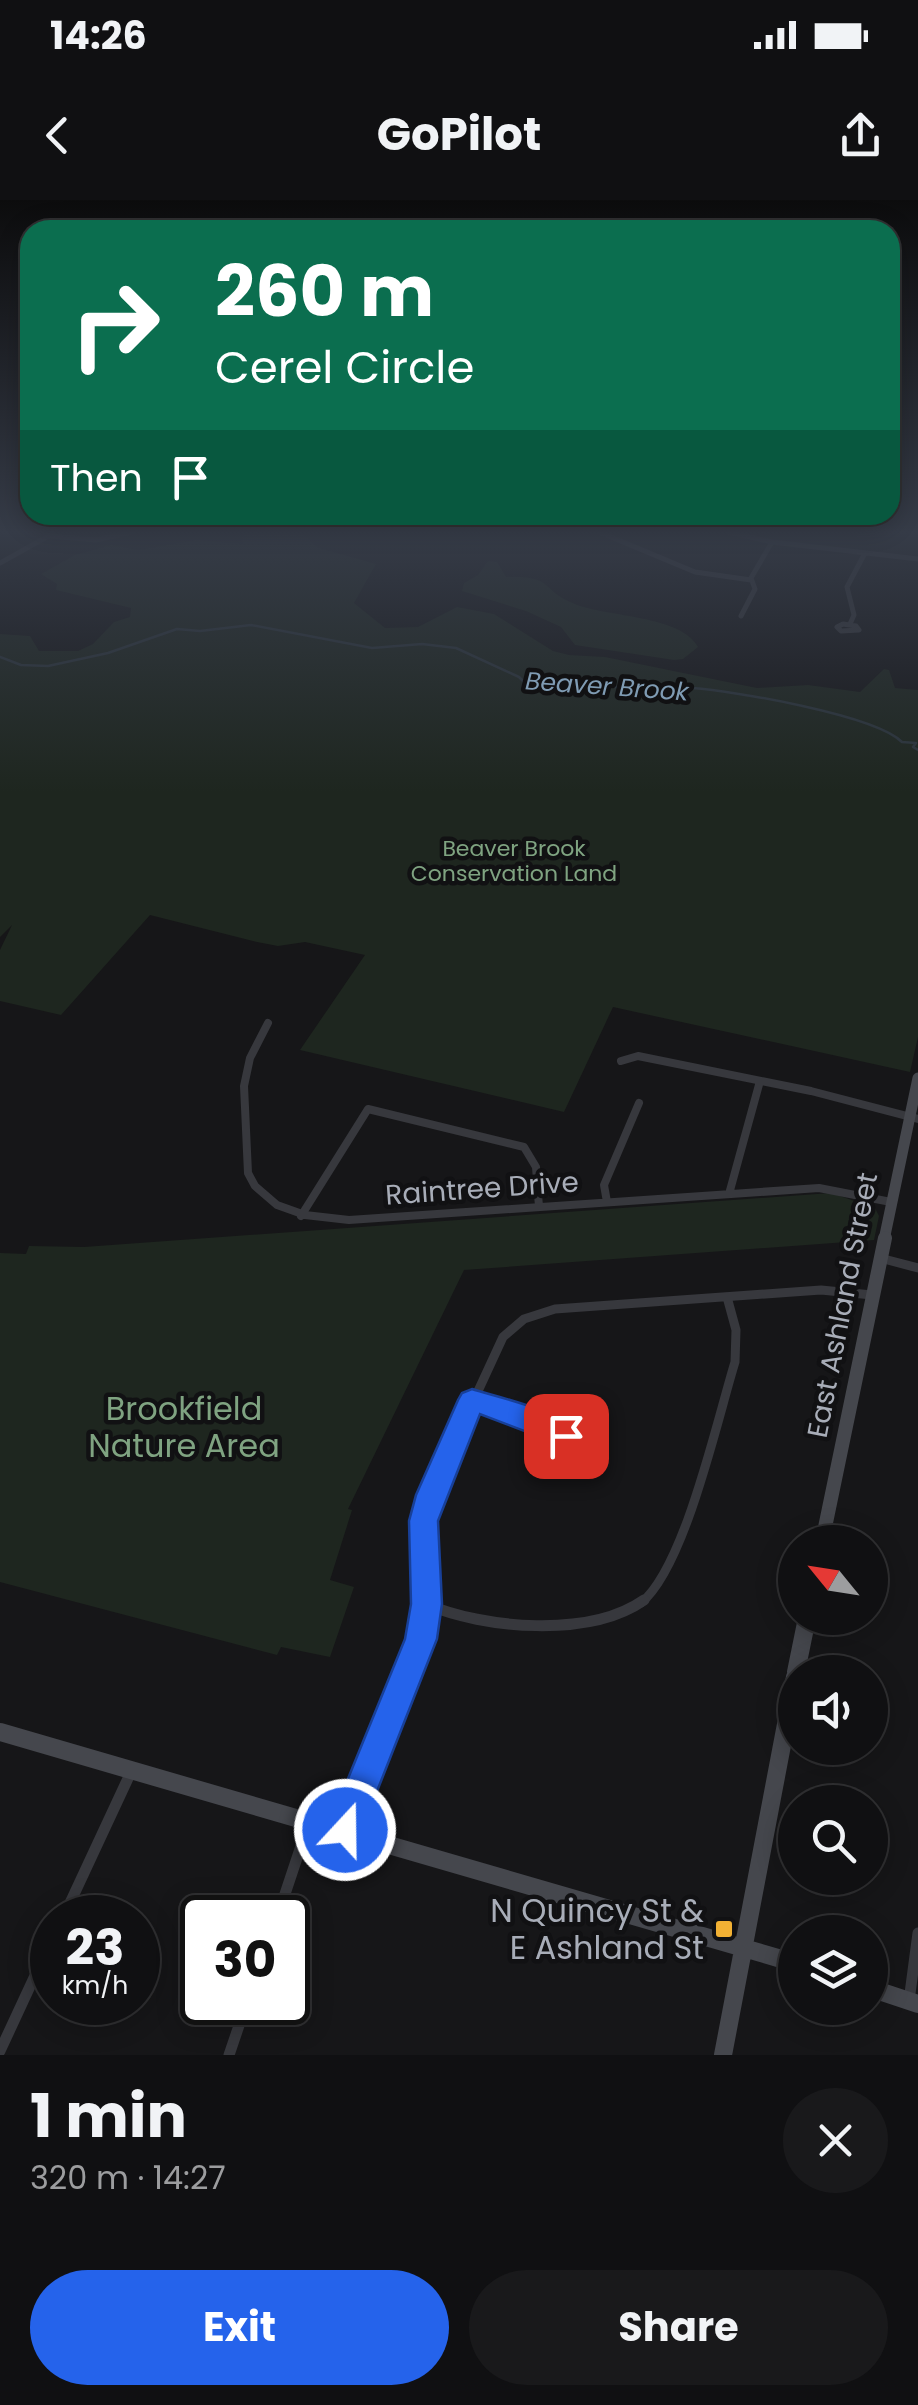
<!DOCTYPE html>
<html lang="en">
<head>
<meta charset="utf-8">
<style>
	:root { --surface:#101012; --page:#19191b; --text:#f1f3f6; --muted:#9c9d9f; --line:#303032; --accent:#2563eb }
	body { margin:0; font-family:Poppins,sans-serif; background:var(--page); color:var(--text); height:100vh; display:flex; flex-direction:column; font-size:38px; white-space:nowrap }
	* { box-sizing:border-box; margin:0 }
	p { font-size:32px; color:var(--muted) }
	.icon { flex:none; width:55px; height:55px; fill:none; stroke:currentColor; stroke-width:2; stroke-linecap:round; stroke-linejoin:round }
	.map { position:relative; height:1855px; overflow:hidden }
	.details { display:flex; flex-direction:column; background:var(--surface); flex:1 }
	.details>* { flex:none }
	.hud { position:absolute; left:20px; top:20px; width:880px; height:305px; border-radius:30px; box-shadow:0 5px 25px #0003,0 0 0 2px var(--line); background:#0b6e4f; color:#fff; overflow:hidden }
	.needle { width:65px; rotate:300deg }
	.fabs { position:absolute; left:778px; top:1325px; display:grid; gap:20px }
	.fabs a { display:grid; place-items:center; width:110px; height:110px; border-radius:50%; background:var(--surface); box-shadow:0 5px 25px #0003,0 0 0 2px var(--line); font-size:50px }
	.speed { position:absolute; left:30px; top:1695px; display:flex; gap:20px; font-size:50px; font-weight:700; text-align:center }
	.speed>* { display:grid; place-content:center; width:130px; height:130px; border-radius:50%; background:var(--surface); box-shadow:0 5px 25px #0003,0 0 0 2px var(--line); line-height:1 }
	.speed small { font-size:25px; font-weight:400 }
	.speed .limit { border:5px solid #111; border-radius:15px; background:#fff; color:#111 }
	.pin { position:absolute; display:grid; place-items:center; width:85px; height:85px; color:#fff; margin:-42px; border-radius:20px; box-shadow:0 5px 15px #0006 }
	.me { position:absolute; width:110px; margin:-55px; rotate:21deg; stroke-linejoin:round; filter:drop-shadow(0 0 8px #0008) }
	.turn { display:flex; align-items:center; gap:35px; height:210px; padding:0 30px; font-size:45px }
	.turn .icon { width:130px; height:130px; stroke-width:2.5 }
	.turn b { display:block; font-size:70px; line-height:85px }
	.then { display:flex; align-items:center; height:95px; padding:0 30px; background:#0003; gap:20px; font-size:38px }
	.round { display:grid; place-items:center; flex:none; width:105px; height:105px; border-radius:52px; background:var(--page) }
	.summary { display:flex; align-items:center; justify-content:space-between; height:170px; padding:0 30px }
	h1 { font-size:60px; font-weight:700; line-height:75px }
	.cta { display:flex; gap:20px; margin-top:auto; padding:20px 30px }
	.cta a { flex:1; height:115px; border-radius:60px; background:var(--accent); color:#fff; font-size:40px; font-weight:700; line-height:115px; text-align:center }
	.cta a+a { background:var(--page); color:var(--text) }
	.status { display:flex; justify-content:space-between; align-items:center; height:70px; padding:0 50px; background:var(--surface); direction:ltr }
	.status svg { height:28px; fill:currentColor }
	header { display:flex; justify-content:space-between; align-items:center; height:130px; padding:0 30px; background:var(--surface); font-size:45px; font-weight:700 }
	.map>svg:first-child { display:block }
	.green { fill:#1e261f }
	.lines { fill:none; stroke-linecap:round; stroke-linejoin:round }
	.stream { stroke:#2c353c; stroke-width:2.5 }
	.minor-far3 { stroke:#37383d; stroke-width:5 }
	.minor-far2 { stroke:#37383d; stroke-width:8 }
	.minor-far1 { stroke:#37383d; stroke-width:9 }
	.minor { stroke:#37383d; stroke-width:11 }
	.secondary-far2 { stroke:#45474d; stroke-width:11 }
	.secondary-far1 { stroke:#45474d; stroke-width:14 }
	.secondary { stroke:#45474d; stroke-width:18 }
	.route { fill:#2563eb; stroke:#184099; stroke-width:2.5 }
	.poi-dot { fill:#f2b134; stroke:#111113; stroke-width:4 }
	.labels { text-anchor:middle; stroke-width:9; stroke-linejoin:round; paint-order:stroke }
	.far-park-label { font-size:22px; fill:#7fa381; stroke:#111113 }
	.far-water-label { font-size:25px; font-style:italic; fill:#7f9bb3; stroke:#111113 }
	.street-label { font-size:28px; fill:#a8adb8; stroke:#111113 }
	.near-park-label { font-size:32px; fill:#7fa381; stroke:#111113 }
	.near-poi-label { font-size:32px; fill:#a8adb8; stroke:#111113; text-anchor:end }
</style>
</head>
<body>
<div class="status"><b>14:26</b><svg viewBox="0 0 49 12"><path d="M0 12V9h3v3zM5 12V6h3v6zM10 12V3h3v9zM15 12V0h3v12zM26 1h20v11H26zM47 4h2v5h-2z"/></svg></div>
<header><svg class="icon" aria-label="back" viewBox="0 0 24 24"><path d="M15 5l-7 7 7 7"/></svg>GoPilot<svg class="icon" aria-label="share" viewBox="0 0 24 24"><path d="M12 15V3M7 8l5-5 5 5M5 13v7h14v-7"/></svg></header>
<div class="map">
<svg width="918" height="1855" viewBox="0 0 918 1855">
	<rect width="100%" height="100%" fill="#161618"/>
	<path class="green" d="M242,332H300L319,348L376,364L354,403L385,428L418,427L457,407L494,414L553,451L569,455L605,457L757,488L808,485L860,492L884,469L889,470L895,488L918,490V837L910,872L613,807L564,912L300,850L365,755L305,742L278,746L257,742L150,715L61,815L0,801V750L12,725L0,737V434L30,436L39,451H78L93,444L114,422L130,417L131,408L56,390L57,384L41,374L75,355L111,345L139,350L197,340L243,344Z
		M488,361L497,362L506,377C555,375 540,391 575,404C606,417 681,415 698,447L683,459L674,460L575,445L561,427L526,411L462,391L464,383L478,375Z
		M831,993L875,1008L879,1016L874,1040L464,1070L348,1309L352,1310L330,1380L354,1387L330,1457L281,1447L277,1455L0,1382V1053L26,1054L29,1046L84,1047Z"/>
	<g class="lines">
		<path class="stream" d="M0,457L21,465L48,466L108,453L177,429L200,431L251,425L372,448L422,444L456,448L519,477L527,485L574,487L584,480C617,493 657,486 692,488C734,491 875,515 902,542L916,543L913,547L918,550"/>
		<path class="minor-far3" d="M599,332L695,372L751,380
			M728,332L772,342L918,359
			M49,336L96,340L132,332
			M0,363L52,334
			M741,416L755,389L751,378L772,342
			M843,424L856,426L859,430L841,431L837,427Z
			M850,424L854,415L847,387L865,353"/>
		<path class="minor-far2" d="M268,823L250,858L244,886L248,973L255,986L277,1005L305,1015L349,1020L819,988L891,1002
			M621,861L638,856L811,891L918,919
			M729,994L760,881
			M607,1002L604,985L639,903
			M301,1016L368,909L524,947L536,967L539,1007"/>
		<path class="minor-far1" d="M880,1058L918,1068
			M472,1200L560,1230L575,1245
			M425,1403L423,1321L430,1295L503,1137L524,1119L555,1109L821,1090L872,1095
			M641,1403C685,1367 717,1220 735,1162L736,1130L727,1097"/>
		<path class="minor" d="M426,1404C484,1429 590,1438 644,1400
			M345,1629L426,1422L425,1400
			M63,1718L131,1572
			M277,1718L309,1622
			M909,1801L918,1733
			M0,1851L52,1739
			M229,1855L247,1802"/>
		<path class="secondary-far2" d="M884,1040L918,878"/>
		<path class="secondary-far1" d="M822,1342L885,1038"/>
		<path class="secondary" d="M796,1472L807,1418
			M0,1532L795,1763
			M870,1788L918,1804
			M723,1855L795,1477"/>
	</g>
	<linearGradient id="sky" x2="0" y2="1"><stop stop-color="#0c0c0d"/><stop offset="0.56" stop-color="#363c48"/><stop offset="1" stop-color="#363c48" stop-opacity="0"/></linearGradient>
	<rect width="918" height="592" fill="url(#sky)"/>
	<path class="route" d="M472,1189C497,1197 568,1212 580,1236L576,1244L566,1247L480,1214L438,1321L442,1404L437,1439L357,1642L345,1647L332,1642L327,1630L405,1439L411,1404L409,1321L416,1295L458,1200L462,1193Z"/>
	<rect class="poi-dot" x="714" y="1719" width="20" height="20" rx="5"/>
	<g class="labels">
		<g class="far-park-label">
			<text x="514" y="656">Beaver Brook<tspan x="514" dy="25">Conservation Land</tspan></text>
		</g>
		<g class="far-water-label">
			<text transform="translate(607 486) rotate(4)" y="9">Beaver Brook</text>
		</g>
		<g class="street-label">
			<text transform="translate(482 988) rotate(-4)" y="10">Raintree Drive</text>
			<text transform="translate(842 1105) rotate(-79)" y="10">East Ashland Street</text>
		</g>
		<g class="near-park-label">
			<text x="184" y="1220">Brookfield<tspan x="184" dy="37">Nature Area</tspan></text>
		</g>
		<g class="near-poi-label">
			<text x="704" y="1722">N Quincy St &amp;<tspan x="704" dy="37">E Ashland St</tspan></text>
		</g>
	</g>
</svg>
<div class="fabs">
<a><svg class="needle" viewBox="-14 -14 28 28"><path d="M0-13l5 13h-10z" fill="#e53935"/><path d="M0 13l5-13h-10z" fill="#9c9d9f"/></svg></a>
<a><svg class="icon" aria-label="sound" viewBox="0 0 24 24"><path d="M4 9h4l5-4v14l-5-4H4zM17 9q2 3 0 6"/></svg></a>
<a><svg class="icon" aria-label="search" viewBox="0 0 24 24"><circle cx="10" cy="10" r="6"/><path d="M15 15l6 6"/></svg></a>
<a><svg class="icon" aria-label="layers" viewBox="0 0 24 24"><path d="M12 4l9 5-9 5-9-5zM3 14l9 5 9-5"/></svg></a>
</div>
<div class="speed"><div>23<small>km/h</small></div><div class="limit">30</div></div>
<div class="pin" style="left:566px;top:1236px;background:#d93025"><svg class="icon" aria-label="arrive" viewBox="0 0 24 24"><path d="M6 21V4h12l-3 4 3 4H6"/></svg></div>
<svg class="me" style="left:345px;top:1630px" viewBox="-20 -20 40 40"><circle r="17" fill="#2563eb" stroke="#fff" stroke-width="3"/><path d="M0-11L8 9 0 5-8 9z" fill="#fff"/></svg>
<div class="hud">
<div class="turn"><svg class="icon" aria-label="right" viewBox="0 0 24 24"><path d="M7 20v-9h11M14 6l5 5-5 5"/></svg><div><b>260 m</b>Cerel Circle</div></div>
<div class="then">Then<svg class="icon" aria-label="arrive" viewBox="0 0 24 24"><path d="M6 21V4h12l-3 4 3 4H6"/></svg></div>
</div>
</div>
<section class="details">
<div class="summary"><div><h1>1 min</h1><p>320 m · 14:27</p></div><a class="round"><svg class="icon" aria-label="close" viewBox="0 0 24 24"><path d="M6 6l12 12M18 6L6 18"/></svg></a></div>
<div class="cta"><a>Exit</a><a>Share</a></div>
</section>
</body>
</html>
